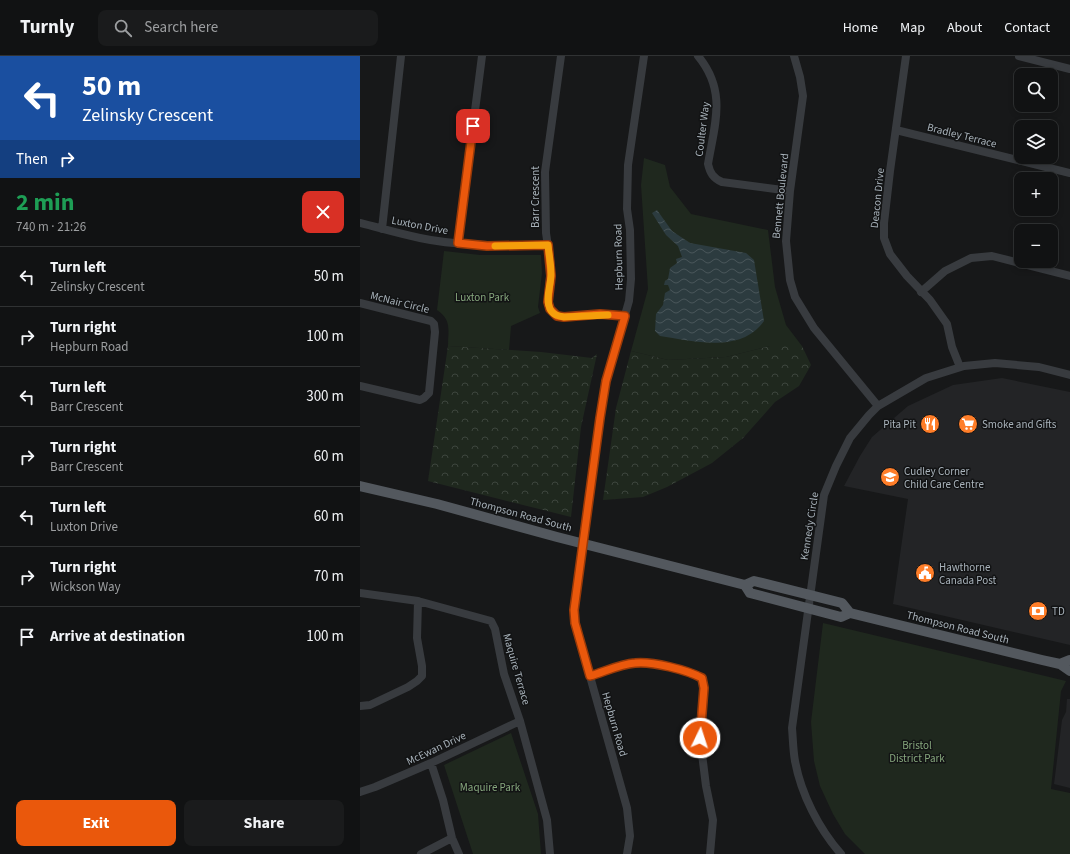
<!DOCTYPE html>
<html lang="en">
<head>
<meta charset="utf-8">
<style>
	:root { --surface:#111213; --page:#1a1b1c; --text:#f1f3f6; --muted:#9c9ea0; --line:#303233; --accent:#ea580c }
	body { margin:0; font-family:"Source Sans 3",sans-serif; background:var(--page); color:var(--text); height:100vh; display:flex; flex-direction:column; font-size:15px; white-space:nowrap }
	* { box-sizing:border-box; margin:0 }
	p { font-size:13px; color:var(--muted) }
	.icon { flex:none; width:22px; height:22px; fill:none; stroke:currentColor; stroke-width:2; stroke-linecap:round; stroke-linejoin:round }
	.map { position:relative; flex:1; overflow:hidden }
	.drawer { display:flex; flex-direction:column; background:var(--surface); width:360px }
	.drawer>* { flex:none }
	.guide { background:#1a4fa0; color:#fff; overflow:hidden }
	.controls { position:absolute; left:654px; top:12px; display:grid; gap:8px }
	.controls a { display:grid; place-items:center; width:44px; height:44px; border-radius:8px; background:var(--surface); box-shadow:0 2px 6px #0003,0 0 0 1px var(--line); font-size:20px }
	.pin { position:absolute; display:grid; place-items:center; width:34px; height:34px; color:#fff; margin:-17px; border-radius:8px; box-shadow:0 2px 6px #0006 }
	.me { position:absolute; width:44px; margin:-22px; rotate:4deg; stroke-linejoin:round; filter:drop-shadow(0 0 3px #0008) }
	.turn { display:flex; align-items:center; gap:14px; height:84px; padding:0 16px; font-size:18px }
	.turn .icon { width:52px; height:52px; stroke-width:2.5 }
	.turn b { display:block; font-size:28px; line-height:34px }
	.then { display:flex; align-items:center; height:38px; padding:0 16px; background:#0003; gap:8px; font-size:15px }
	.round { display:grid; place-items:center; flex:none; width:42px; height:42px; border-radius:8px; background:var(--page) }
	.overview { display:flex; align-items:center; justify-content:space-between; height:68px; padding:0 16px }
	h1 { font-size:24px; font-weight:700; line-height:30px; color:#1e9e55 }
	.primary-button { display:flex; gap:8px; margin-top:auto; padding:8px 16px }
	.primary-button a { flex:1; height:46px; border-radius:8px; background:var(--accent); color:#fff; font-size:16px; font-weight:700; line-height:46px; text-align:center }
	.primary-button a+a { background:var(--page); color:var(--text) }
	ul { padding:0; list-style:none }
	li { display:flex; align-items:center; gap:12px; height:60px; padding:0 16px; border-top:1px solid var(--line) }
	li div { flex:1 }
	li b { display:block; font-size:15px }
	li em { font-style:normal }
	header { display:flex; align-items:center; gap:24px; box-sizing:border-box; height:56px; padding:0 20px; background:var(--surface); border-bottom:1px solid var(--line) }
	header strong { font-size:19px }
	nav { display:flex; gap:22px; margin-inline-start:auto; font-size:14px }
	.search { width:280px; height:36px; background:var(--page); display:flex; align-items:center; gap:10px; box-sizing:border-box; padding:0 14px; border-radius:8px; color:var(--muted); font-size:15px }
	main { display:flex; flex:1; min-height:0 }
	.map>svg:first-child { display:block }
	.built { fill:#232426 }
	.green { fill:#1f281e }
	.forest { fill:url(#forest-crowns) }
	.water { fill:url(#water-waves) }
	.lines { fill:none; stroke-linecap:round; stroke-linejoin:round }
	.minor { stroke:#383b3f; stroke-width:8 }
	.major { stroke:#53585e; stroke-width:10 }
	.route-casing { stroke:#983908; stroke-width:10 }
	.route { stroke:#ea580c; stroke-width:7 }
	.slow { stroke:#f59e0b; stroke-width:7 }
	.labels { text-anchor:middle; stroke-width:3; stroke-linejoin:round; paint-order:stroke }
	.street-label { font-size:11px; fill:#a8b2ba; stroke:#121314 }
	.park-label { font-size:11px; fill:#86a77d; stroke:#121314 }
	.poi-label { font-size:11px; fill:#a8b2ba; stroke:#121314; text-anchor:start }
</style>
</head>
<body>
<header>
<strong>Turnly</strong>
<div class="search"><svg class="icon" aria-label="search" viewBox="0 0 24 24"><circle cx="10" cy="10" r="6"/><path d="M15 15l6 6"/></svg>Search here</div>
<nav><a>Home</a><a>Map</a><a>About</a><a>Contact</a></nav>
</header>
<main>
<section class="drawer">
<div class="guide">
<div class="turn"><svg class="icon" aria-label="left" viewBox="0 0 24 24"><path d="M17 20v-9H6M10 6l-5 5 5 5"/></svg><div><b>50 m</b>Zelinsky Crescent</div></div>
<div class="then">Then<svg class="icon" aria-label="right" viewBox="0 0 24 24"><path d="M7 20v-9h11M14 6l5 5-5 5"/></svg></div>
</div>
<div class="overview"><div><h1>2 min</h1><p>740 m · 21:26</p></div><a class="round" style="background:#d93025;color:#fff"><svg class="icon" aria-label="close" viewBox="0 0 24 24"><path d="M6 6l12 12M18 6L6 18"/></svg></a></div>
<ul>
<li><svg class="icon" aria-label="left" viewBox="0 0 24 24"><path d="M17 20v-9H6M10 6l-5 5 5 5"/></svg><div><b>Turn left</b><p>Zelinsky Crescent</p></div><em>50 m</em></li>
<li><svg class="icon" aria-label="right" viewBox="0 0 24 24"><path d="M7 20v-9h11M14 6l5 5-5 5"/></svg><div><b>Turn right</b><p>Hepburn Road</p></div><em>100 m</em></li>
<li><svg class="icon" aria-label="left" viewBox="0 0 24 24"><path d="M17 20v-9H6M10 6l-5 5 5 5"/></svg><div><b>Turn left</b><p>Barr Crescent</p></div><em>300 m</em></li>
<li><svg class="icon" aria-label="right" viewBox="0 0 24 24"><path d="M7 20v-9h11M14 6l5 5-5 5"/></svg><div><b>Turn right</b><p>Barr Crescent</p></div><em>60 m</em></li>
<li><svg class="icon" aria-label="left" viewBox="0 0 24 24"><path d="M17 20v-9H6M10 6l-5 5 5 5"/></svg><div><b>Turn left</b><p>Luxton Drive</p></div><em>60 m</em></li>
<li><svg class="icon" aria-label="right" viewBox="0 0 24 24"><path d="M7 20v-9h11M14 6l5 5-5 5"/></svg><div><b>Turn right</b><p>Wickson Way</p></div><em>70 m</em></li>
<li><svg class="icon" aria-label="arrive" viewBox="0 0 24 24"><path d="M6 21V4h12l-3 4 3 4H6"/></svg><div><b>Arrive at destination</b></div><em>100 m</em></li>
</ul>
<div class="primary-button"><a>Exit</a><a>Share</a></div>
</section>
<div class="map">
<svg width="710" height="798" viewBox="0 0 710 798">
	<defs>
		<pattern id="forest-crowns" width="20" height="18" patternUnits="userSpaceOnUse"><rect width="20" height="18" fill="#1f281e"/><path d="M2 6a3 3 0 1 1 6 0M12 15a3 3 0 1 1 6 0" fill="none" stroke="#3d453d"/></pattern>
		<pattern id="water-waves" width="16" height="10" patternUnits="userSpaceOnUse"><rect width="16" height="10" fill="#2c3b3f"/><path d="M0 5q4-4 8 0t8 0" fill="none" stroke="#485559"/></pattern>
	</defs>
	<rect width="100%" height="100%" fill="#171819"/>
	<path class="built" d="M642,322L710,336V589L533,548L548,443L484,430L500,400L512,381L548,350L593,329Z
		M707,643H710V732L694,728L702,664L706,656Z"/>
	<path class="green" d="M284,102L305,109L310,131L331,158L408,174L415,231L426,269L442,290H410L366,301L308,304L271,295L288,233L281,129Z
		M84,195L120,199H181L182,217L178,251L180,257L151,270L149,294L88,290C88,274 92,264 77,254Z
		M463,567L706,625L701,635L691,733L710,737V798H505L485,778L473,758L460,730L454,705L451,666Z
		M151,677L178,758L181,798H113L84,709Z"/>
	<path class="forest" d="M88,290L181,296L232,302L237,298L221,371L211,461L68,425Z
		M410,290H442L451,309L439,330L415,346L383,382L352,407L307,431L283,441L243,444L256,352L271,295L308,304L366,301Z"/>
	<path class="water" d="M297,154L312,175L330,187L386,197L394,204L404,265C381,298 333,285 300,280L295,275L296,258L303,249L305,237L310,234L308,229H304L305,225L308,223L310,212L317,207L316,203L322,201L318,190L306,179L292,157Z"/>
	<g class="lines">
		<path class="minor" d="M201,0L185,116L186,177L191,210L188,246L190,253L193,256L197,259L204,261L240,258L265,260
			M338,0C367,35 355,67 348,108C350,117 353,122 362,126L430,135
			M434,0L440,21L443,40L430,135L426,185L430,224L435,241L454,272L518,350
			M546,0L530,115L524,167V182L530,198L547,220L570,244L587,268L592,291L600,311
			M659,0L710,13
			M536,74L710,117
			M0,167C20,172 40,178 60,182C102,191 145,189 188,189
			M22,173L41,0
			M98,187L122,0
			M561,236L585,215L611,202L632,200L710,220
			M0,247L71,265L74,268L75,276L69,337L64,342L60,344L0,330
			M0,537L58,545L131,565L135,573L144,618L160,665L187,764L190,798
			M230,620C244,616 260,608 275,607C292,605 327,614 342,622L344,632L340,682L346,730L353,764L350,798
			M0,650L10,649L48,631L57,625L62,620V610L57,582L58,545
			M71,707L83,744L92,782L99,798
			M0,736L15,731L71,707L160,665
			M61,798L92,782
			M267,798L270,780L267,752L215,567L214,554L240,362L246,325L269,245L271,223L270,174L267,153L268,109L284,0
			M481,798C459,773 441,738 435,705C433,694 433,683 432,672L464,439L476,410L490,382L509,359L518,350L566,322L604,310L635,307L679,311L710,319"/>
		<path class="major" d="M0,430L77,448L197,481L385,529L394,525L482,547L490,557L682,604L700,608L710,604
			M385,529L390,537L481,561L490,557
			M700,608L710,615"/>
	</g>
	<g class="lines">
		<defs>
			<path id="route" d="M113,70L98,187L127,190L188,189L191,220L188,246L190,253L197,260L204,261L240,258L265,260L246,325L240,362L214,554L215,567L230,620C244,616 260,608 275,607C292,605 327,614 342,622L344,632L340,682"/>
		</defs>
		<use href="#route" class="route-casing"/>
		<use href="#route" class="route"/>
		<path class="slow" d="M135,190L188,189C189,199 191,208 191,218C191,229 185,243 190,253C193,259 198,260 204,261L248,259"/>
	</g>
	<defs>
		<symbol id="restaurant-disc" viewBox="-11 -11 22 22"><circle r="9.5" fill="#ff7e29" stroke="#121314"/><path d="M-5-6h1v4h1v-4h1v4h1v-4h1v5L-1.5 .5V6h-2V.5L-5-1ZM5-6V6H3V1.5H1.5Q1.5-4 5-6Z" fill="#fff"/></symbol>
		<symbol id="supermarket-disc" viewBox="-11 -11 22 22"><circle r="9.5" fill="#ff7e29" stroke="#121314"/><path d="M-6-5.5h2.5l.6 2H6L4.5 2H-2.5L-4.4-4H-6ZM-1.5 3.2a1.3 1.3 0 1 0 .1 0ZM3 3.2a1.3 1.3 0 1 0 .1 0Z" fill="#fff"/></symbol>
		<symbol id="school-disc" viewBox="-11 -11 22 22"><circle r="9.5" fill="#ff7e29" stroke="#121314"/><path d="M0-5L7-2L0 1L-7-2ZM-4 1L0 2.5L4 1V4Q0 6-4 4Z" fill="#fff"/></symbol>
		<symbol id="civic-disc" viewBox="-11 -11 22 22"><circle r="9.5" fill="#ff7e29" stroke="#121314"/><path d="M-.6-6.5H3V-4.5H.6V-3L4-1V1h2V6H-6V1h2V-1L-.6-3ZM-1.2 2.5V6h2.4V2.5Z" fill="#fff"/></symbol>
		<symbol id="bank-disc" viewBox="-11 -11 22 22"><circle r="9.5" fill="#ff7e29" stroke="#121314"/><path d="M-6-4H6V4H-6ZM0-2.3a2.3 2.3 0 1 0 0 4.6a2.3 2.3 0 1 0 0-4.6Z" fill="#fff"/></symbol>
	</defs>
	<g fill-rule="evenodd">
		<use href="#restaurant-disc" x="559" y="357" width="22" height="22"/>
		<use href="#supermarket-disc" x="597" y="357" width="22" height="22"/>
		<use href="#school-disc" x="519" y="410" width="22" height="22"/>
		<use href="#civic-disc" x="554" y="506" width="22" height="22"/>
		<use href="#bank-disc" x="667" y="544" width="22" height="22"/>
	</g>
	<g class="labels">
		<g class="street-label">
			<text transform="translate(342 73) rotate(-83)" y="4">Coulter Way</text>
			<text transform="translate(602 79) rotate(14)" y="4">Bradley Terrace</text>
			<text transform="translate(420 140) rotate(-84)" y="4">Bennett Boulevard</text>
			<text transform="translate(175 141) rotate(-90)" y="4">Barr Crescent</text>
			<text transform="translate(517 142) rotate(-84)" y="4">Deacon Drive</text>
			<text transform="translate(60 169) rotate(11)" y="4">Luxton Drive</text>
			<text transform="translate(258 201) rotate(-91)" y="4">Hepburn Road</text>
			<text transform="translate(40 246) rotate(14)" y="4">McNair Circle</text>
			<text transform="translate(161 458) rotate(15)" y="4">Thompson Road South</text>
			<text transform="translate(449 470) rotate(-81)" y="4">Kennedy Circle</text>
			<text transform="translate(598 571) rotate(14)" y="4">Thompson Road South</text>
			<text transform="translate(157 613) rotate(74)" y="4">Maquire Terrace</text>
			<text transform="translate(255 668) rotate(74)" y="4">Hepburn Road</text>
			<text transform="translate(76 692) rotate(-25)" y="4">McEwan Drive</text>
		</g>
		<g class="park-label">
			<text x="122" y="245">Luxton Park</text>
			<text x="557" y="693">Bristol<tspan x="557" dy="13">District Park</tspan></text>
			<text x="130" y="735">Maquire Park</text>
		</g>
		<g class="poi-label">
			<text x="556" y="372" text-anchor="end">Pita Pit</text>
			<text x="622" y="372">Smoke and Gifts</text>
			<text x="544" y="419">Cudley Corner<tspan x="544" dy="13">Child Care Centre</tspan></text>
			<text x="579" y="515">Hawthorne<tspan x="579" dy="13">Canada Post</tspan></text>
			<text x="692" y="559">TD</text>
		</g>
	</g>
</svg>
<div class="controls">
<a><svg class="icon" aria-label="search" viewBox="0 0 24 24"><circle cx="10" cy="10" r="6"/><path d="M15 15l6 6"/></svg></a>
<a><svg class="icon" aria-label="layers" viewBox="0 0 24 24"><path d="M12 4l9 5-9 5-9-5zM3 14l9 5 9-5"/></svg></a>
<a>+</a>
<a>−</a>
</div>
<div class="pin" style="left:113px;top:70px;background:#d93025"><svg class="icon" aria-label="arrive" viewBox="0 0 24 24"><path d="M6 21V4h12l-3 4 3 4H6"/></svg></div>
<svg class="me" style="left:340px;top:682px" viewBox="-20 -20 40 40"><circle r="17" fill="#ea580c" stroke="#fff" stroke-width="3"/><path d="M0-11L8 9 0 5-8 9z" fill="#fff"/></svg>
</div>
</main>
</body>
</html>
